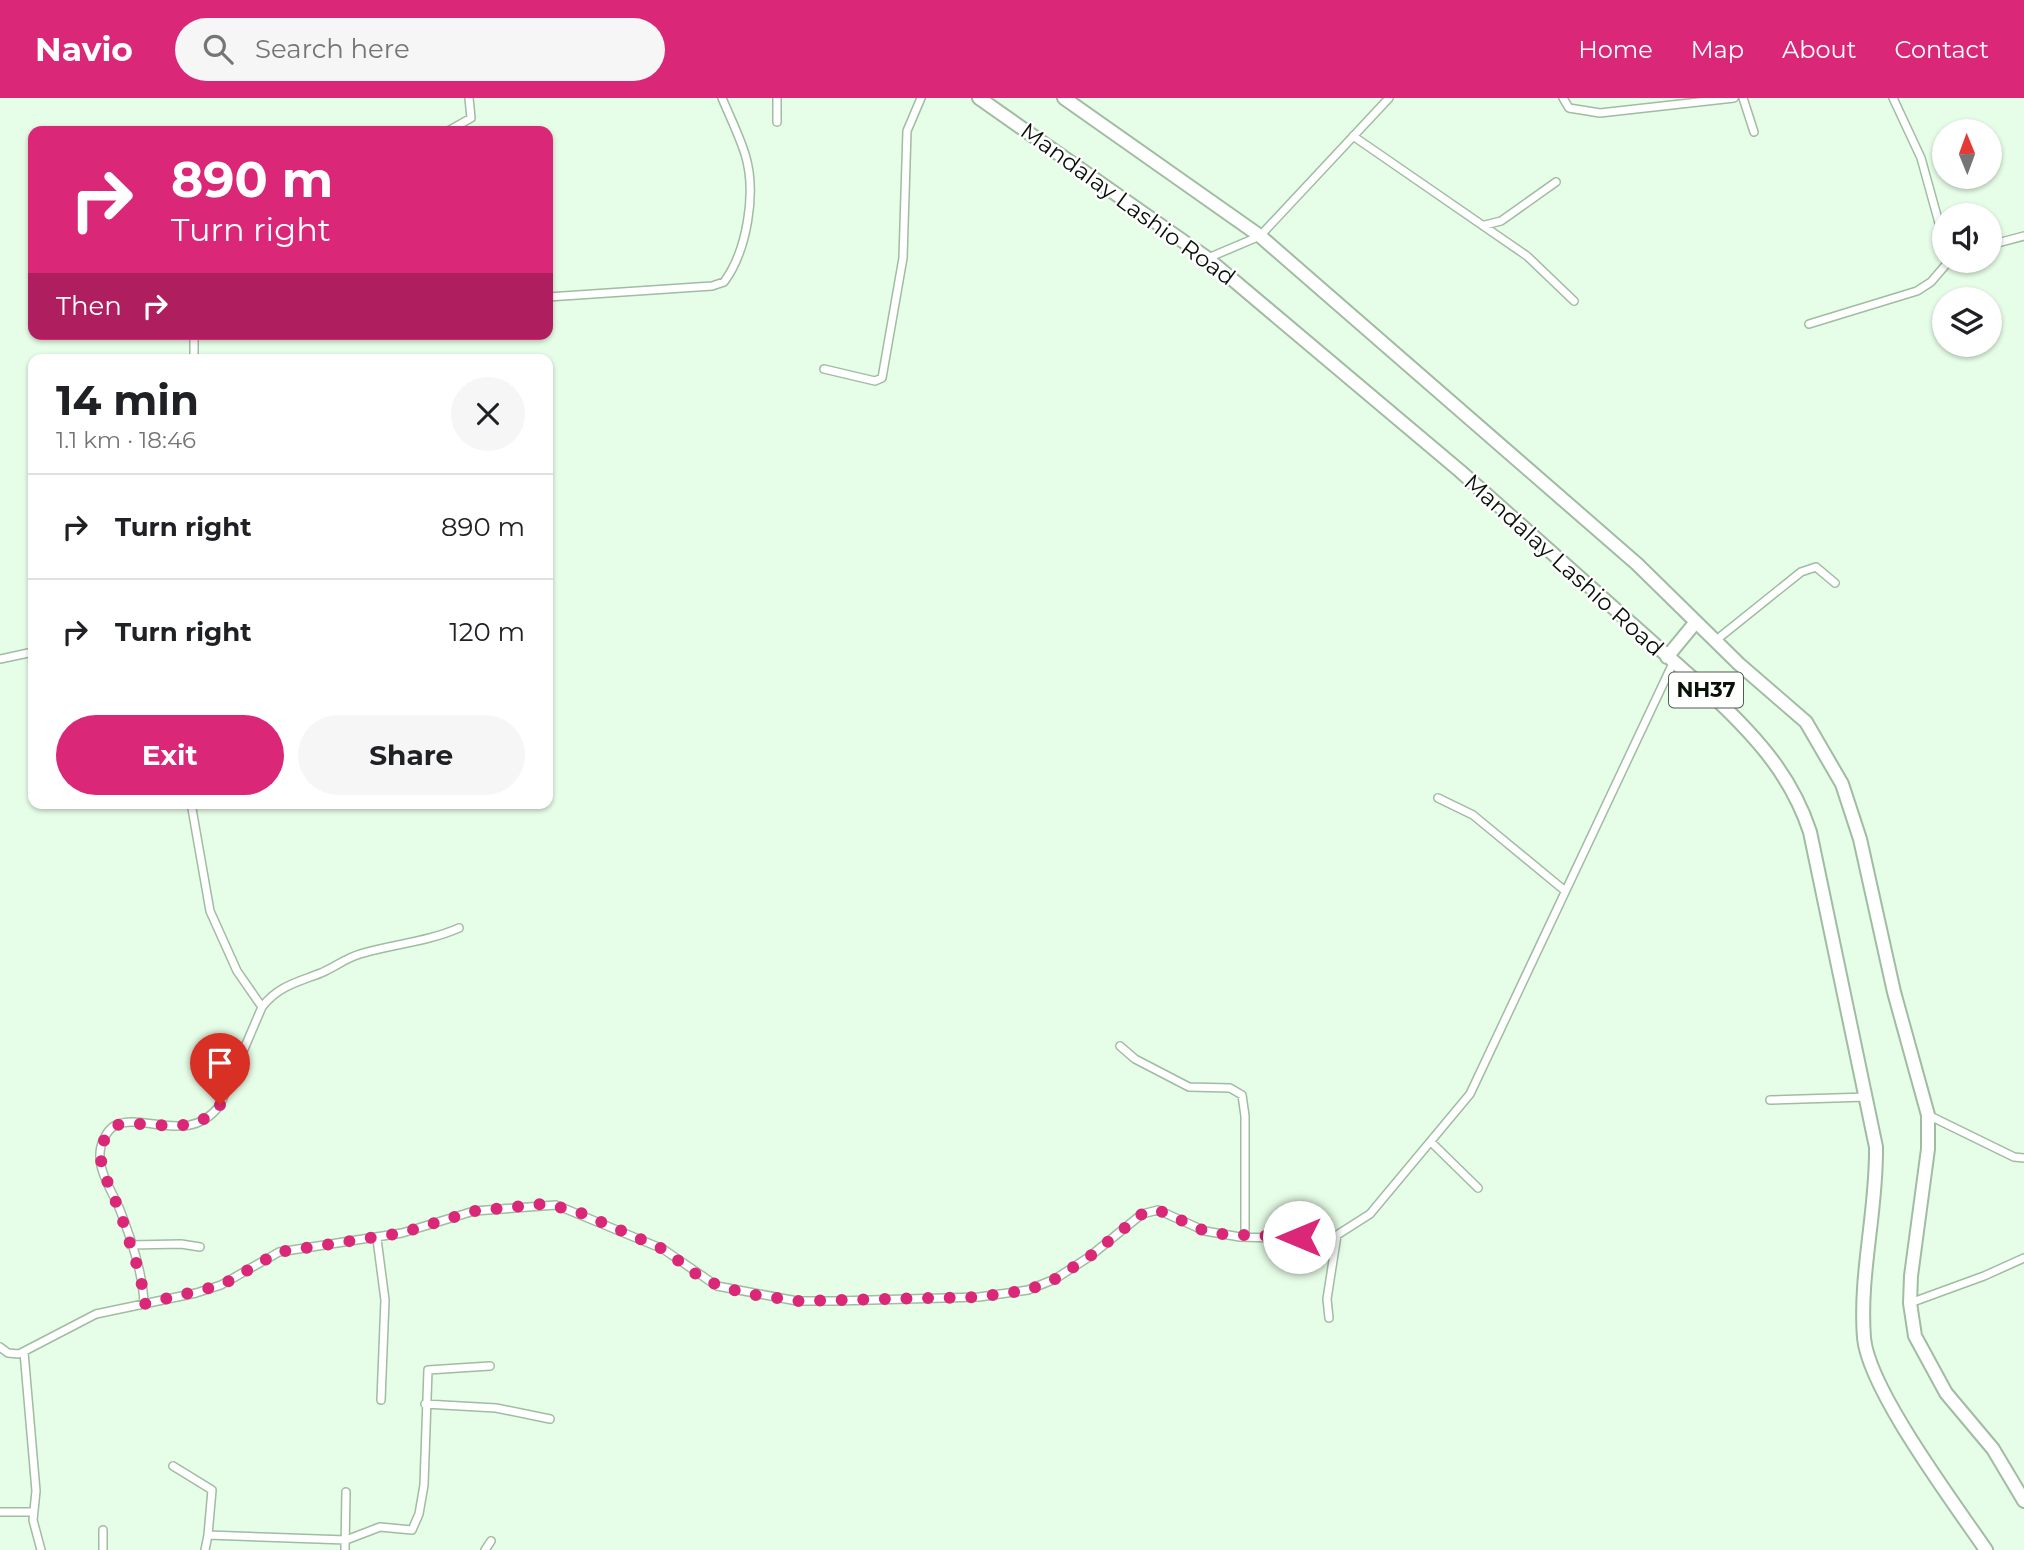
<!DOCTYPE html>
<html lang="en">
<head>
<meta charset="utf-8">
<style>
	:root { --surface:#fff; --page:#f6f6f6; --text:#202124; --muted:#757577; --line:#e0e0e0; --accent:#db2777 }
	body { margin:0; font-family:Montserrat,sans-serif; background:var(--page); color:var(--text); height:100vh; display:flex; flex-direction:column; font-size:26px; white-space:nowrap }
	* { box-sizing:border-box; margin:0 }
	p { font-size:23px; color:var(--muted) }
	.icon { flex:none; width:38px; height:38px; fill:none; stroke:currentColor; stroke-width:2; stroke-linecap:round; stroke-linejoin:round }
	.map { position:relative; flex:1; overflow:hidden }
	.panel { position:absolute; left:28px; top:256px; width:525px; height:455px; display:flex; flex-direction:column; background:var(--surface); border-radius:14px; box-shadow:0 2px 5px #0004 }
	.panel>* { flex:none }
	.banner { position:absolute; left:28px; top:28px; width:525px; height:214px; border-radius:14px; box-shadow:0 2px 5px #0004; background:#db2777; color:#fff; overflow:hidden }
	.needle { width:46px; rotate:359deg }
	.buttons { position:absolute; left:1932px; top:21px; display:grid; gap:14px }
	.buttons a { display:grid; place-items:center; width:70px; height:70px; border-radius:50%; background:var(--surface); box-shadow:0 2px 5px #0004; font-size:35px }
	.pin { position:absolute; display:grid; place-items:center; width:60px; height:60px; color:#fff; margin:-72px -30px; border-radius:50% 50% 50% 0; rotate:-45deg; box-shadow:0 0 7px #0007 }
	.pin .icon { rotate:45deg }
	.me { position:absolute; width:77px; margin:-38px; rotate:270deg; stroke-linejoin:round; filter:drop-shadow(0 0 5px #0008) }
	.turn { display:flex; align-items:center; gap:24px; height:147px; padding:0 28px; font-size:32px }
	.turn .icon { width:91px; height:91px; stroke-width:2.5 }
	.turn b { display:block; font-size:49px; line-height:60px }
	.then { display:flex; align-items:center; height:66px; padding:0 28px; background:#0003; gap:14px; font-size:26px }
	.round { display:grid; place-items:center; flex:none; width:74px; height:74px; border-radius:37px; background:var(--page) }
	.head { display:flex; align-items:center; justify-content:space-between; height:119px; padding:0 28px }
	h1 { font-size:42px; font-weight:700; line-height:52px }
	.cta { display:flex; gap:14px; margin-top:auto; padding:14px 28px }
	.cta a { flex:1; height:80px; border-radius:42px; background:var(--accent); color:#fff; font-size:28px; font-weight:700; line-height:80px; text-align:center }
	.cta a+a { background:var(--page); color:var(--text) }
	ul { padding:0; list-style:none }
	li { display:flex; align-items:center; gap:21px; height:105px; padding:0 28px; border-top:2px solid var(--line) }
	li div { flex:1 }
	li b { display:block; font-size:26px }
	li em { font-style:normal }
	header { display:flex; align-items:center; gap:42px; box-sizing:border-box; height:98px; padding:0 35px; background:var(--accent); color:#fff }
	header strong { font-size:33px }
	nav { display:flex; gap:38px; margin-inline-start:auto; font-size:24px }
	.search { width:490px; height:63px; background:var(--page); display:flex; align-items:center; gap:18px; box-sizing:border-box; padding:0 24px; border-radius:38px; color:var(--muted); font-size:26px }
	.map>svg:first-child { display:block }
	.lines { fill:none; stroke-linecap:round; stroke-linejoin:round }
	.street-casing { stroke:#a0bca1; stroke-width:10 }
	.highway-casing { stroke:#a0bca1; stroke-width:16 }
	.street { stroke:#fff; stroke-width:7 }
	.highway { stroke:#fff; stroke-width:12 }
	.route { stroke:#db2777; stroke-width:12; stroke-dasharray:0 21.6 }
	.labels { text-anchor:middle; stroke-width:5; stroke-linejoin:round; paint-order:stroke }
	.shield { fill:#fff; stroke:#525953; stroke-width:2 }
	.shield-label { font-size:21px; font-weight:bold; fill:#081209 }
	.street-label { font-size:23px; fill:#081209; stroke:#fff }
</style>
</head>
<body>
<header>
<strong>Navio</strong>
<div class="search"><svg class="icon" aria-label="search" viewBox="0 0 24 24"><circle cx="10" cy="10" r="6"/><path d="M15 15l6 6"/></svg>Search here</div>
<nav><a>Home</a><a>Map</a><a>About</a><a>Contact</a></nav>
</header>
<div class="map">
<svg width="2024" height="1452" viewBox="0 0 2024 1452">
	<rect width="100%" height="100%" fill="#e6fde7"/>
	<g class="lines">
		<defs>
			<path id="street" d="M777,0V24
				M1563,0L1569,10L1600,15L1734,0
				M1743,0L1754,34
				M1893,0L1921,60L1944,143
				M448,33L471,20L469,0
				M1353,38L1527,158L1574,203
				M1485,127L1501,123L1556,84
				M1990,147L2024,138
				M1208,160L1260,138L1389,0
				M548,199L712,188L724,184C747,153 757,94 745,56C739,37 730,19 722,0
				M1809,226L1917,193L1931,184L1949,163
				M194,261V236
				M824,271L875,283L882,280L903,160L907,33L921,0
				M1715,543L1801,474L1816,469L1835,485
				M0,561L33,554
				M1438,700L1473,717L1564,792
				M191,705L210,813L237,873L262,909
				M1120,948L1135,961L1189,989L1230,990L1242,997L1245,1018V1139
				M1770,1002L1867,999
				M1928,1017L2014,1059L2024,1060
				M1431,1044L1478,1090
				M377,1141L385,1202L381,1302
				M130,1147L181,1146L200,1149
				M1910,1205L1984,1178L2024,1160
				M144,1206C143,1175 131,1141 120,1112C113,1095 99,1075 100,1056C100,1047 106,1033 114,1028C142,1013 189,1049 220,1007L262,909C278,888 298,884 321,875C335,869 346,860 360,856C393,846 427,844 459,830
				M1329,1220L1327,1201L1337,1137
				M0,1249L8,1255L19,1256L96,1216L196,1195L221,1187L279,1154L402,1135L474,1113L556,1107L663,1151L717,1188L797,1203H836L979,1199L1028,1192L1055,1181L1089,1159L1142,1116L1158,1112L1205,1133L1240,1139L1274,1140L1337,1137L1370,1116L1470,996L1673,565
				M24,1254L36,1393L33,1422L41,1452
				M425,1306L496,1310L550,1321
				M173,1368L212,1392L208,1437L346,1442L380,1429L412,1432L419,1416L424,1387L428,1272L490,1268
				M0,1414H32
				M103,1432V1452
				M205,1452L208,1437
				M345,1452L346,1394
				M485,1452L491,1443"/>
			<path id="highway" d="M979,0L1207,160L1460,373L1717,602C1758,641 1792,679 1810,734L1876,1049C1877,1113 1859,1176 1864,1240C1869,1292 1954,1405 1986,1452
				M1064,0L1260,138L1637,466L1739,566L1806,624L1842,686L1860,741L1894,894L1928,1017V1051L1911,1178L1910,1205L1915,1238L1946,1295L1993,1351L2024,1403
				M1667,559L1695,525"/>
		</defs>
		<use href="#street" class="street-casing"/>
		<use href="#highway" class="highway-casing"/>
		<use href="#street" class="street"/>
		<use href="#highway" class="highway"/>
	</g>
	<g class="lines">
		<path class="route" d="M220,1007C194,1041 152,1021 117,1027L102,1045L101,1068L120,1114L141,1180L144,1206L222,1187L279,1154L402,1135L474,1113L541,1106L574,1112L663,1151L704,1182L743,1195L797,1203L979,1199L1028,1192L1055,1181L1089,1159L1142,1116L1158,1112L1205,1133L1221,1136L1299,1139"/>
	</g>
	<g class="labels">
		<rect class="shield" x="1669" y="574.5" width="74" height="35" rx="5"/>
		<g class="shield-label">
			<text x="1706" y="599">NH37</text>
		</g>
		<g class="street-label">
			<text transform="translate(1128 106) rotate(36)" y="8">Mandalay Lashio Road</text>
			<text transform="translate(1564 467) rotate(42)" y="8">Mandalay Lashio Road</text>
		</g>
	</g>
</svg>
<div class="buttons">
<a><svg class="needle" viewBox="-14 -14 28 28"><path d="M0-13l5 13h-10z" fill="#e53935"/><path d="M0 13l5-13h-10z" fill="#757577"/></svg></a>
<a><svg class="icon" aria-label="sound" viewBox="0 0 24 24"><path d="M4 9h4l5-4v14l-5-4H4zM17 9q2 3 0 6"/></svg></a>
<a><svg class="icon" aria-label="layers" viewBox="0 0 24 24"><path d="M12 4l9 5-9 5-9-5zM3 14l9 5 9-5"/></svg></a>
</div>
<div class="pin" style="left:220px;top:1007px;background:#d93025"><svg class="icon" aria-label="arrive" viewBox="0 0 24 24"><path d="M6 21V4h12l-3 4 3 4H6"/></svg></div>
<svg class="me" style="left:1299px;top:1139px" viewBox="-20 -20 40 40"><circle r="19" fill="#fff"/><path d="M0-13L10 11 0 6-10 11z" fill="#db2777"/></svg>
<div class="banner">
<div class="turn"><svg class="icon" aria-label="right" viewBox="0 0 24 24"><path d="M7 20v-9h11M14 6l5 5-5 5"/></svg><div><b>890 m</b>Turn right</div></div>
<div class="then">Then<svg class="icon" aria-label="right" viewBox="0 0 24 24"><path d="M7 20v-9h11M14 6l5 5-5 5"/></svg></div>
</div>
<section class="panel">
<div class="head"><div><h1>14 min</h1><p>1.1 km · 18:46</p></div><a class="round"><svg class="icon" aria-label="close" viewBox="0 0 24 24"><path d="M6 6l12 12M18 6L6 18"/></svg></a></div>
<ul>
<li><svg class="icon" aria-label="right" viewBox="0 0 24 24"><path d="M7 20v-9h11M14 6l5 5-5 5"/></svg><div><b>Turn right</b></div><em>890 m</em></li>
<li><svg class="icon" aria-label="right" viewBox="0 0 24 24"><path d="M7 20v-9h11M14 6l5 5-5 5"/></svg><div><b>Turn right</b></div><em>120 m</em></li>
</ul>
<div class="cta"><a>Exit</a><a>Share</a></div>
</section>
</div>
</body>
</html>
